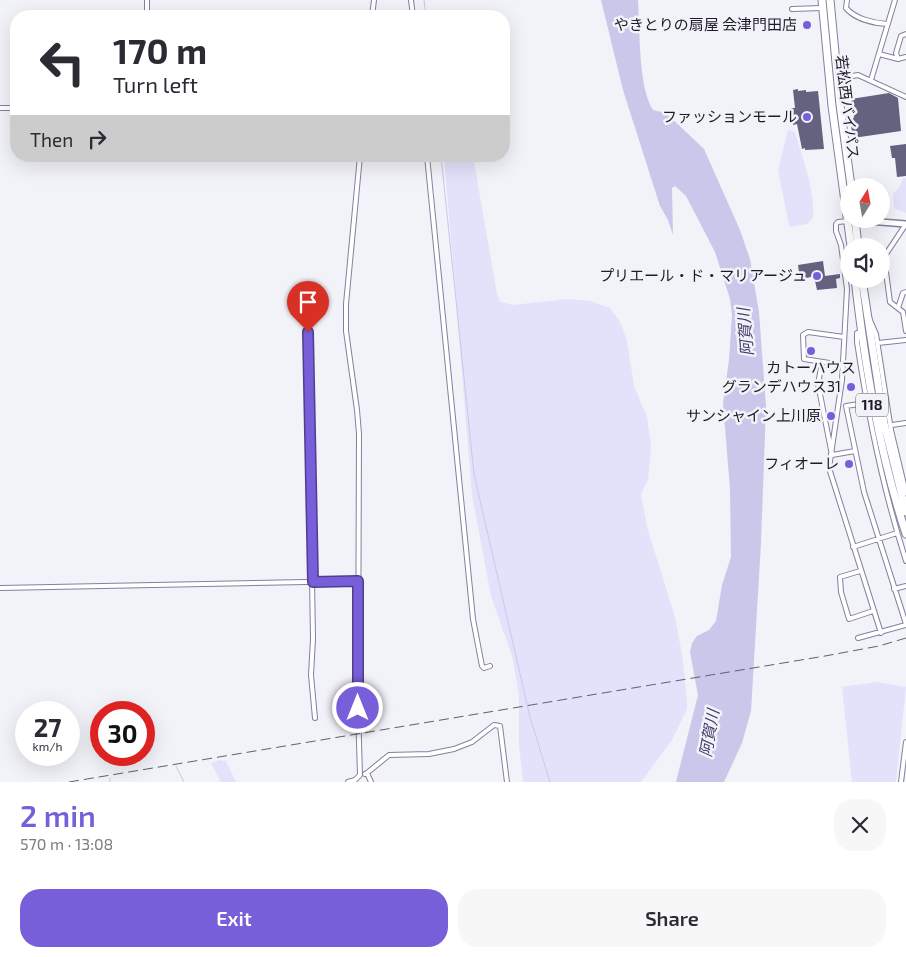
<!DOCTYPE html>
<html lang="en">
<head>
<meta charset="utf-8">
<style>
	:root { --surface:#fff; --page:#f7f7f7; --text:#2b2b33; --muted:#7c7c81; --accent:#785fda }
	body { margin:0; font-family:"Exo 2","Noto Sans JP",sans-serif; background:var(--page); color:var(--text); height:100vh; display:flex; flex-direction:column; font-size:19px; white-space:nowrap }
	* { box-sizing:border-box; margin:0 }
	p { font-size:16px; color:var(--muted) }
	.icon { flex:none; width:28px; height:28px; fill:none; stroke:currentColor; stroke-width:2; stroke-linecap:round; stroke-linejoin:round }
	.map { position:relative; height:782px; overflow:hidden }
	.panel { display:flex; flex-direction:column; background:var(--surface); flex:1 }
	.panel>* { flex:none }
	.guide { position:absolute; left:10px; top:10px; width:500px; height:152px; border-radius:20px; box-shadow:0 5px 20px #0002; background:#fff; color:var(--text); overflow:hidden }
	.needle { width:32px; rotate:11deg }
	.tools { position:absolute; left:840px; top:178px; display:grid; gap:10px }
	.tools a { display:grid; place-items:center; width:50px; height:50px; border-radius:50%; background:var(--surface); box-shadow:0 5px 20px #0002; font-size:25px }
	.speed { position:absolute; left:15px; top:701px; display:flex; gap:10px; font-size:25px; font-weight:700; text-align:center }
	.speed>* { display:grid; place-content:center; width:65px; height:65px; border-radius:50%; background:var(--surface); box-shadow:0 5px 20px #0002; line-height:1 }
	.speed small { font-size:12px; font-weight:400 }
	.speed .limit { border:8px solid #d22; background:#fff; color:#111 }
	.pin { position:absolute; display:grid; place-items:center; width:42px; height:42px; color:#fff; margin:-51px -21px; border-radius:50% 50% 50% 0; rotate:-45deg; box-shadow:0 0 5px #0007 }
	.pin .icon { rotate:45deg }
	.me { position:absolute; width:55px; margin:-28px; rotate:0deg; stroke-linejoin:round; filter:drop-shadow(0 0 4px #0008) }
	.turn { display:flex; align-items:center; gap:18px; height:105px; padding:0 20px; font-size:22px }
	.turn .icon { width:65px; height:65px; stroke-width:2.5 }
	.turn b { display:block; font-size:35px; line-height:42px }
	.then { display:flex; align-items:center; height:48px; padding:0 20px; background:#0003; gap:10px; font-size:19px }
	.round { display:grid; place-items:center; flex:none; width:52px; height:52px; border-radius:20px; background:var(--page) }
	.head { display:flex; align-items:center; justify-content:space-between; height:85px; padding:0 20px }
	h1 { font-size:30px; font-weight:600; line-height:38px; color:var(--accent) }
	.cta { display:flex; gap:10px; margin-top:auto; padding:10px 20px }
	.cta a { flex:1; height:58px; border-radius:20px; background:var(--accent); color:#fff; font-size:20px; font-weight:600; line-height:58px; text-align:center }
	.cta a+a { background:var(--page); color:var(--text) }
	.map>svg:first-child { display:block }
	.green { fill:#e3e2fb }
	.water { fill:#cac7eb }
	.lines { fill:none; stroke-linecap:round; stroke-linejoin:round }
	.stream { stroke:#cac7eb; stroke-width:1 }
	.building { fill:#65627f }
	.minor-casing { stroke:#82809f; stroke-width:6 }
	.tertiary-casing { stroke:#82809f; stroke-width:8 }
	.trunk-casing { stroke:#82809f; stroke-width:9 }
	.minor { stroke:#fff; stroke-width:4 }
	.tertiary { stroke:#fff; stroke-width:5 }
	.trunk { stroke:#fff; stroke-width:7 }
	.rail { stroke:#61606b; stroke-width:1; stroke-dasharray:10 5; stroke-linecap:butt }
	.route-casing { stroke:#4e3e8e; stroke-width:12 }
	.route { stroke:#785fda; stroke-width:9 }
	.poi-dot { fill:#785fda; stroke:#f2f2f9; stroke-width:2 }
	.labels { text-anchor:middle; stroke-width:5; stroke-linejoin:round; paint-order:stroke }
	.shield { fill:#f2f2f9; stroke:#5d5c67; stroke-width:1 }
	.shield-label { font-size:14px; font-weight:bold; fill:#1d1c28 }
	.poi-label { font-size:15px; fill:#1d1c28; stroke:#f2f2f9; text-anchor:end }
	.street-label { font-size:15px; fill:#1d1c28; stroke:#f2f2f9 }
	.water-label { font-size:16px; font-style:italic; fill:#433c6b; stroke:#f2f2f9 }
</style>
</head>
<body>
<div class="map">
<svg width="906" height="782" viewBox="0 0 906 782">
	<rect width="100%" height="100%" fill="#f2f2f9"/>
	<path class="green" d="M788,130L795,132C803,160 815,189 813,218L807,224L791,227L789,225L778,170Z
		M444,156H473L497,294L501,302L513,305L568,299L590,301L610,308L620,322L627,341L634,386L647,417L651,446L648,480L641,494L647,527L675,617L683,660L687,700V709L672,740L641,782H523L519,745V696L513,659L491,596L472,495Z
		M906,178V213L894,208L893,194L900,186L902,179Z
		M877,682L906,687L896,782H852L842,687Z
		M220,760L226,761L236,782H221L211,763Z"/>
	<path class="water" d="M601,0H638C640,29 638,87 653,110L666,113L704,149L740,230L750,259L759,312L766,406L761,543L751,711L742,743L724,782H676L698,695L690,652L692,643L697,636L709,630L716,621L722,585L731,557L730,489L723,403L729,360L732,315L730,299L715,252L686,196L675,186L672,188L673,235L668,220L660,206L623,90Z"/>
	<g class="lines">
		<path class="stream" d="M424,0L426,16
			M441,156L474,474L530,717L550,782
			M176,766L184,782
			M110,778V782"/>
	</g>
	<path class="building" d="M798,89V91L806,90V92L818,91L824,149L805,150V148L802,149L797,124L793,125L791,108H795L793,90Z
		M889,93L898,98L901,131L853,138L850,119L854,118L851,99Z
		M906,144V176L897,177L895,158H892L890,146Z
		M823,261L825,276L840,274V278L836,279L837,288L817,290L814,276L800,280L798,265Z"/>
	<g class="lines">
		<defs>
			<path id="minor" d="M147,0V16
				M411,0L413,16
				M847,0L846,8C855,19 874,23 887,24
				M792,9L822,8
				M372,16L374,0
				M879,54L898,59L906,57
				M898,59L896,53L901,36L906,34
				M837,79L858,75L906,97
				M871,80L895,0
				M0,108H16
				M427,156L473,619L482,666L484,668L490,666
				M848,221L838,222L836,224V231L841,245L847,289L842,380L829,468L881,633
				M906,224L884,257L890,302L903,312L906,331
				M898,308L903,293L906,292
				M869,318L876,334L891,430L906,493
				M308,331L313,639L311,675L315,718
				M862,331L857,333V342C868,416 883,489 906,561
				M878,343L906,340
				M822,362L818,384L832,455L855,451
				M842,365L804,359L803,335L808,332L844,337
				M866,403L846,406L864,492L906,624
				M892,425L906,423
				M853,547L897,533
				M860,571L840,577L841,592L849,619L873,611
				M0,588L358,581
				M894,589L906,586
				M858,638L906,625
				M367,773L389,755L429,754L454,749L472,742L494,725L500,726L507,782
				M365,774L367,773L371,782
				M348,782L355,780L360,775L358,708L359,434L357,410L346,331V304L360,156
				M901,782L906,742"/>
			<path id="tertiary" d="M855,220L906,224"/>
			<path id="trunk" d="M822,0L832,106L851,246
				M830,0L840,105L851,186
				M855,219L858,246
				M855,279C865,366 879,451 906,534
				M862,279L884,423L906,512"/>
		</defs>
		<use href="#minor" class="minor-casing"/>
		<use href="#tertiary" class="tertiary-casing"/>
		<use href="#trunk" class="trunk-casing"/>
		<use href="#minor" class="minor"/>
		<use href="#tertiary" class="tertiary"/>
		<use href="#trunk" class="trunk"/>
		<path class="rail" d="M69,782L825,656L879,646L906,638"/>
	</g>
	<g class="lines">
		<defs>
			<path id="route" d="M308,332L313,582L358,581V708"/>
		</defs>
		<use href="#route" class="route-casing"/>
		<use href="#route" class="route"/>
	</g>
	<g class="poi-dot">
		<circle cx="807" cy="25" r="5"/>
		<circle cx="807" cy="117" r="5"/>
		<circle cx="817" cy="276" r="5"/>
		<circle cx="811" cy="351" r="5"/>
		<circle cx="851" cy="387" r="5"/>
		<circle cx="831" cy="416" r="5"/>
		<circle cx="849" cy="464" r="5"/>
	</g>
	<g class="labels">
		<rect class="shield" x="856" y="393.5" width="32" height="23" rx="4"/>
		<g class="shield-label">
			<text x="872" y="410">118</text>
		</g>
		<g class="poi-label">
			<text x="797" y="30">やきとりの扇屋 会津門田店</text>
			<text x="797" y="122">ファッションモール</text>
			<text x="807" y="281">プリエール・ド・マリアージュ</text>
			<text x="811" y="373" text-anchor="middle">カトーハウス</text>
			<text x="841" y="392">グランデハウス31</text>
			<text x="821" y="421">サンシャイン上川原</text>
			<text x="839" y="469">フィオーレ</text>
		</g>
		<g class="street-label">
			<text transform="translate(847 107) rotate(83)" y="5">若松西バイパス</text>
		</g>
		<g class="water-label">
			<text transform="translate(745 332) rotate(-95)" y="6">阿賀川</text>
			<text transform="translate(709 733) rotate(-80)" y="6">阿賀川</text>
		</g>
	</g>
</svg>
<div class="tools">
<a><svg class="needle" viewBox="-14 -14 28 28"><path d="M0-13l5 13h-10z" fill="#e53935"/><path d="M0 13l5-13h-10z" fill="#7c7c81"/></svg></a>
<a><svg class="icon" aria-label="sound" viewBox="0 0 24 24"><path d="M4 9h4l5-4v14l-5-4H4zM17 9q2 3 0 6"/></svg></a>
</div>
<div class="speed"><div>27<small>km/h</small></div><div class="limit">30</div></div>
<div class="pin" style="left:308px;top:332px;background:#d93025"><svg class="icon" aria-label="arrive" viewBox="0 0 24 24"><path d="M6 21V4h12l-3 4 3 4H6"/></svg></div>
<svg class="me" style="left:358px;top:708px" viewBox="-20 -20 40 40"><circle r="17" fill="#785fda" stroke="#fff" stroke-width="3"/><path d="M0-11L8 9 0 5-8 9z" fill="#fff"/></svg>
<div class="guide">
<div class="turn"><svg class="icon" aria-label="left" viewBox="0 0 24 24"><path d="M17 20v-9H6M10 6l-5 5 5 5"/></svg><div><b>170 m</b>Turn left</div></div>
<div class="then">Then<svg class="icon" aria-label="right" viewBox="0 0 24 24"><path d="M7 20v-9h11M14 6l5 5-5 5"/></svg></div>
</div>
</div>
<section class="panel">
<div class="head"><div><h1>2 min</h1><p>570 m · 13:08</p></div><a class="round"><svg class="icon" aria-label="close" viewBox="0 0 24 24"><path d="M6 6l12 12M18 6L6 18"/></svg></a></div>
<div class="cta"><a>Exit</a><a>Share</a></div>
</section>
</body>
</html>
